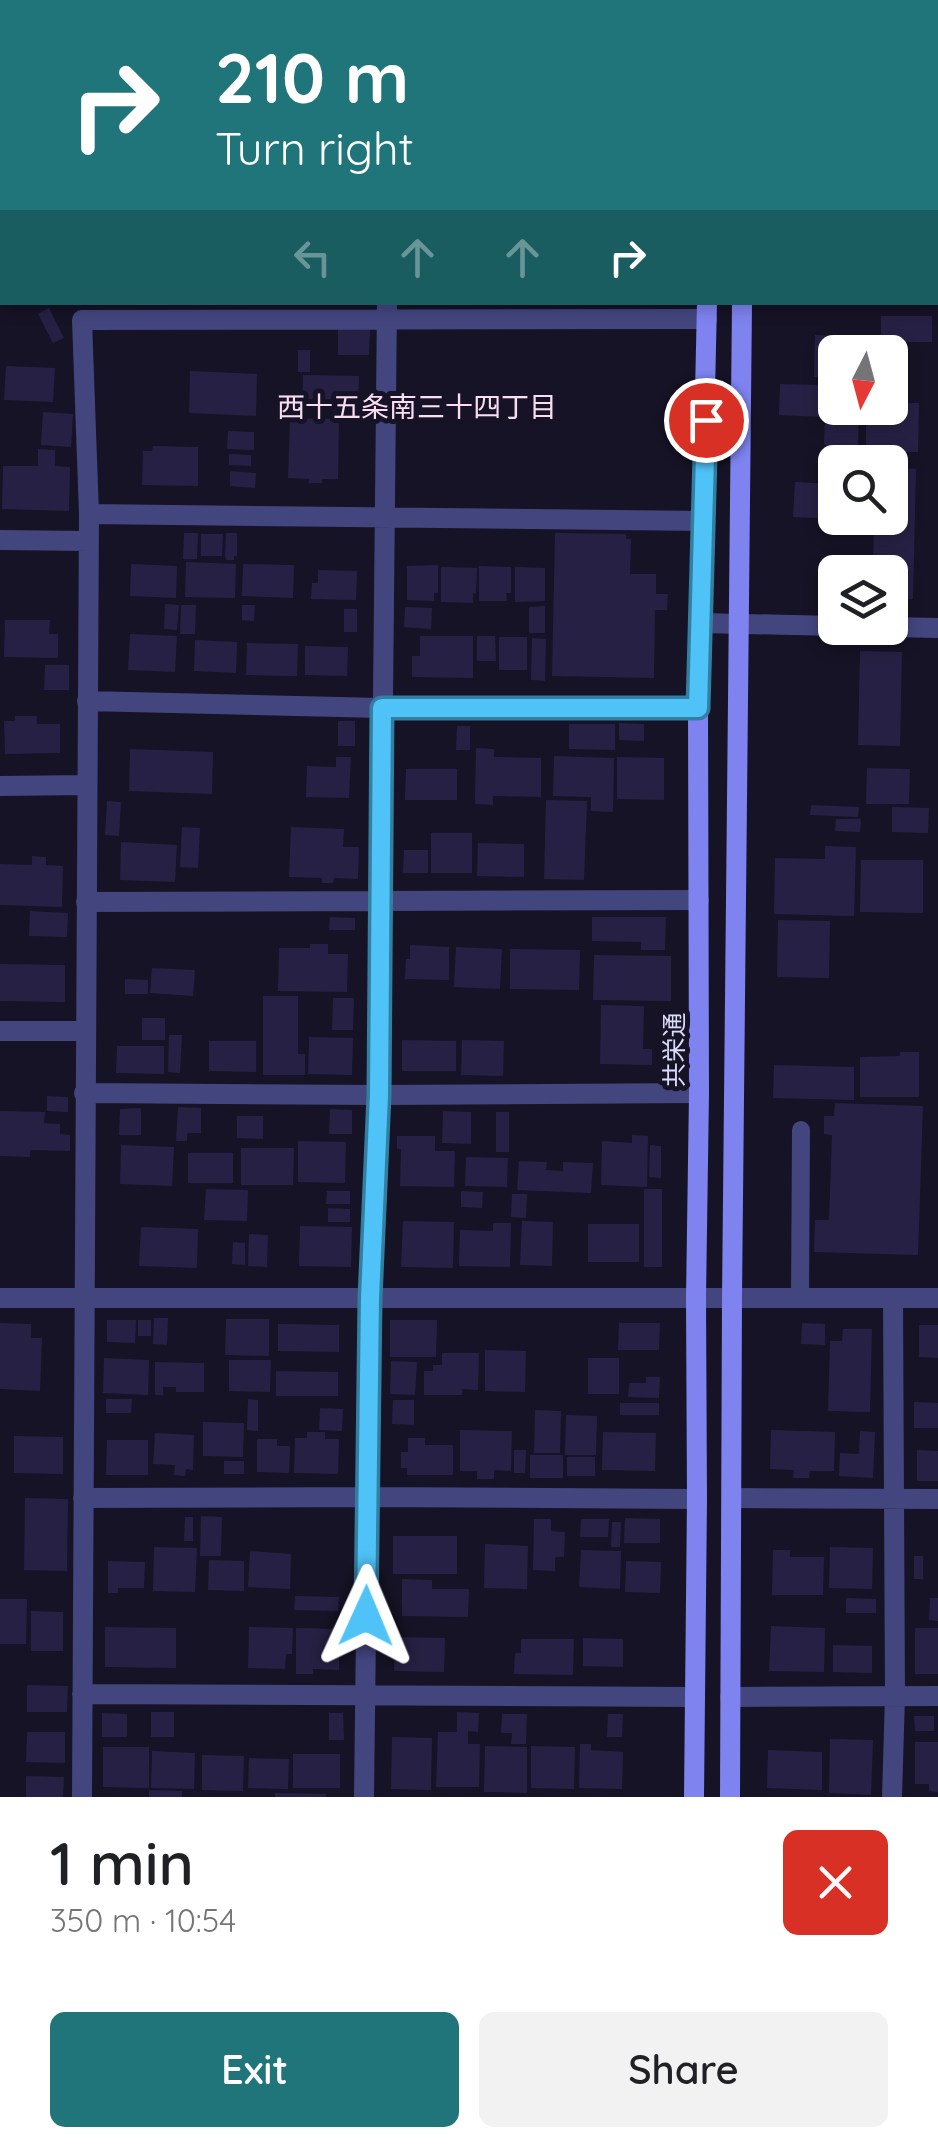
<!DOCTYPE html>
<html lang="en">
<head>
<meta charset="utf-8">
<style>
	:root { --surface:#fff; --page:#f2f2f2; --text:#202124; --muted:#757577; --accent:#20757a }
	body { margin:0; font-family:Quicksand,"Noto Sans JP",sans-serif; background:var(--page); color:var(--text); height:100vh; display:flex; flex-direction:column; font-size:38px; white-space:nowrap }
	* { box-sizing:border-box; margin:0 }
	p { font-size:32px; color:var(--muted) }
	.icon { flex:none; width:55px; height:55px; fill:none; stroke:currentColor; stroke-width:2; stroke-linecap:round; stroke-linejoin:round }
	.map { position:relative; height:1797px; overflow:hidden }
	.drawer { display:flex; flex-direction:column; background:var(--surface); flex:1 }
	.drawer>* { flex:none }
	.guide { position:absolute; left:0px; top:0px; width:940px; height:305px; box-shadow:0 5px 15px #0003; background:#20757a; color:#fff; overflow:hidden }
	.needle { width:65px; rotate:186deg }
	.buttons { position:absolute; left:818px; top:335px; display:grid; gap:20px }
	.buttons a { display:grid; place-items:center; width:90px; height:90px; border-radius:15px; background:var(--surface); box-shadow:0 5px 15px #0003; font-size:50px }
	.pin { position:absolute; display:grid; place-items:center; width:85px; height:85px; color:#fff; margin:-42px; border:5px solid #fff; border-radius:50%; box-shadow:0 2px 10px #0007 }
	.me { position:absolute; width:110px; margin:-55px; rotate:1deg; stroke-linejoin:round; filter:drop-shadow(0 0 8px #0008) }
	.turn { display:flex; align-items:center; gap:35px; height:210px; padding:0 50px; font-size:45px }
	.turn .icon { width:130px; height:130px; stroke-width:2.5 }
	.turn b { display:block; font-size:70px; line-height:85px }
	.lanes { display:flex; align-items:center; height:95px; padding:0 50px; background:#0003; justify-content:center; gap:50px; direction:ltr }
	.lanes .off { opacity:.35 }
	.round { display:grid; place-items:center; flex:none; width:105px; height:105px; border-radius:15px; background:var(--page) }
	.head { display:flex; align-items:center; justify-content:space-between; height:170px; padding:0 50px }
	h1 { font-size:60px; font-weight:600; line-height:75px }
	.action { display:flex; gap:20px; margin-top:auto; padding:20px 50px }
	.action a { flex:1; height:115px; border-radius:15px; background:var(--accent); color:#fff; font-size:40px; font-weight:600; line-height:115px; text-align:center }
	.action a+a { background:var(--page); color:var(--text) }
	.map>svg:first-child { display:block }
	.building { fill:#262144 }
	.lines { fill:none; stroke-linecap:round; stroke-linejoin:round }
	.lane { stroke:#43457f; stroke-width:18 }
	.street { stroke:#43457f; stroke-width:20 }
	.secondary { stroke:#7e83ef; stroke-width:20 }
	.route-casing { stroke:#337fa1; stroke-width:25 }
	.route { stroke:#4fc3f7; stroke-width:18 }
	.labels { text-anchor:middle; stroke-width:10; stroke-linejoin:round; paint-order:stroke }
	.street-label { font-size:25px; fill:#dddbfb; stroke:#151325 }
	.neighbourhood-label { font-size:28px; fill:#fbddf2; stroke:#151325 }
</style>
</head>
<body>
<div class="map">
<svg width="938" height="1797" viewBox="0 0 938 1797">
	<rect width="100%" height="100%" fill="#151325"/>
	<path class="building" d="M49,308L64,338L53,343L38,314Z
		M881,316H932V342H881Z
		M338,329L370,330L369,355H338Z
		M815,335L862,337V352H835V378L814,377Z
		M298,350H310V372H298Z
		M6,366L55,368L53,402L4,400Z
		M190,371L257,374L256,416L189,413Z
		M303,375L359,376L358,412L302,410Z
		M780,384L822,385L821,417L779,415Z
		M826,387H835V408H859L858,446L824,445Z
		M890,403H919L918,452H878V446H866V408H890Z
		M43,412L73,414L71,447L41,445Z
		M290,418L339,419L338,479H322V483H309V479L288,478Z
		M228,431L254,432V450L227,449Z
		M153,446L198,447V486L142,485L143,451H152Z
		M38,449L55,450V466L70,467L69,511L2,509L3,466H38Z
		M229,454L251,455V466L229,465Z
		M890,468L916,469L913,599H900V603H890V572H873L874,518H890Z
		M230,471L256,473L255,488L230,486Z
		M795,482L835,484V519L793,517Z
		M184,533H198L197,559H183Z
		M226,533H237V556H234V560H226L225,556Z
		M555,533L626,534V539H631L630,574H656V594H668L667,610H655L654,678L552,676Z
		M201,534H223L222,556H201Z
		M186,562L236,564L235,598L185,597Z
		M131,564L177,566L176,598L130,596Z
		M243,564L294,565L293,598L242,596Z
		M438,565V593H434V601L407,600V566Z
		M479,566L511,567V593H506L507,601H479Z
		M441,567L477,568L476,594L473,593V603L441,602Z
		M515,567L545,568V601L515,602Z
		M318,570L357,571L356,600L311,599L312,583H318Z
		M165,604L179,605L177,630L164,629Z
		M181,605H196L195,634H180Z
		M242,605H255L254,621L242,620Z
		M545,606V633H529V607Z
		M405,607L432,608L431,629L404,627Z
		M344,609H357V632H344Z
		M5,620H50L49,634H58V658L4,657Z
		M130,634L177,636L175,672L128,670Z
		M420,636H473V678L412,677V656H420Z
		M477,636H495L496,661H477Z
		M499,637H527V670H499Z
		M532,638L546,639L545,681L531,680Z
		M195,640L237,642L236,673L194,671Z
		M247,643L298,644L297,676L246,675Z
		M305,646L348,647L347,676L305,675Z
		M860,651L902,652L900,746L858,745Z
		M45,665H69V690H44Z
		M15,716H37V724H60V753L5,754L4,721H15Z
		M338,721H355V746H338Z
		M619,723L644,724V741L619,740Z
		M569,724H615V750L569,749Z
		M457,726H470V750H456Z
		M476,748L494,749V757L541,758V797L493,796V805L475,804Z
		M130,749L213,752L212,794L129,791Z
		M554,756L614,758L613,812L591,811V797L553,796Z
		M336,757H351L349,798L306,797L307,766L336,767Z
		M617,757L664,758V800L617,799Z
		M867,768L910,769L909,804H866Z
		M406,769H457V800H405Z
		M546,800L587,801L584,880L544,879Z
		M107,801L121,802L119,836L105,835Z
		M811,805L859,807L858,817L810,815Z
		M892,807L929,808L928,833L892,832Z
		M836,819H861L860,832L835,831Z
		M182,827L200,828L198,868L180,867Z
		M291,827L344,829L343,847H359L358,879L334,878L333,883H322V878L289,877Z
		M431,833H472V873H431Z
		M121,842L177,845L175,882L120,880Z
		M478,843L524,844V877L477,876Z
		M825,846L856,847L854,916L774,914L775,858L825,859Z
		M404,850H428V873H403Z
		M32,856L46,857V865L63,866L62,907L0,905V864L32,865Z
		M861,860H923V913L860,912Z
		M30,911L68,913L67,937L29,936Z
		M330,917L355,918V930H329Z
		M592,917H666L665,950H641V942L592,941Z
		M778,920L830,921L829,978L777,977Z
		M310,944H328V954H348L347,992L278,991L279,948H310Z
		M410,945L449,947V980L405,979L406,959H410Z
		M456,947L502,949L500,989L454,987Z
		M510,949L580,950L579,990L510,989Z
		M594,955L671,956V1001L593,1000Z
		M0,964L65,965V1002L0,1001Z
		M152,968L195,970L193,996L150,993Z
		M125,979L148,980V994H125Z
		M263,996H298V1054H305V1075H263Z
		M333,998H354L353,1030H332Z
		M601,1005L644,1006L643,1049H652V1065L600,1064Z
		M142,1018H165V1040H142Z
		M169,1035H182L180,1073L168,1072Z
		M309,1037L353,1038L352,1075L308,1074Z
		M402,1040L456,1041V1071H402Z
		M462,1040L504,1041L503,1076L461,1075Z
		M209,1041H256V1072L209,1071Z
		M117,1046H164V1074L116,1073Z
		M900,1052H919V1097H860V1057L900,1056Z
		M774,1065L854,1067V1100L773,1098Z
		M47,1096L68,1097V1112L47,1111Z
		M835,1103L923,1106L918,1255L814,1252L815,1220H829L832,1135L824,1134V1116H834Z
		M178,1107L201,1108V1133H187V1141H176Z
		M141,1108V1135H119L120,1109Z
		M330,1109L352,1110V1134H329Z
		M0,1111L45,1112L44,1123L60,1124V1134L70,1135V1151L30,1150V1157L0,1156Z
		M443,1111L471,1112V1144L442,1143Z
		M496,1112H509V1152H496Z
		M237,1116H263V1139L237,1138Z
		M632,1135L648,1136L647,1187L601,1185L602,1141L632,1143Z
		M397,1136H435V1151H455L454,1187L400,1186L401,1149H397Z
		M298,1141L346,1142L345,1183L298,1182Z
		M121,1145L174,1147L172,1186L120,1184Z
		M650,1145L661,1146V1178L649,1177Z
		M241,1148H294L293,1185H241Z
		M188,1153H233V1183H188Z
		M466,1157L508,1158L507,1187L465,1186Z
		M519,1161L547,1162L546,1170L563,1171V1162L593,1163L591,1193L517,1190Z
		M206,1189L248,1190L247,1221L204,1220Z
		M644,1189H662V1267H644Z
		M327,1191H350V1204H326Z
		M461,1191L483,1192L482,1208L461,1207Z
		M512,1194H527L526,1218L511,1217Z
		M328,1208L350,1209V1222H328Z
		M403,1221L454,1222L453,1268L401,1267Z
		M522,1221L553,1222L552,1266L520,1265Z
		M493,1223H511L510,1267L459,1266L460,1230L493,1231Z
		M588,1224H639V1262H588Z
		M300,1226L352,1227L351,1267L299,1266Z
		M141,1227L198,1229L197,1268L139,1266Z
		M249,1234L268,1235L267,1267L248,1266Z
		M233,1242L245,1243V1265L232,1264Z
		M154,1318H168L167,1345L153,1344Z
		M226,1319H269V1356L225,1355Z
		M107,1320H136L135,1343L107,1342Z
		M138,1320H151V1336H138Z
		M390,1320H437L436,1357H390Z
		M0,1323L31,1324V1338H42L40,1391L0,1389Z
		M619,1323H660L659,1350H618Z
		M802,1323L825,1324V1345L801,1344Z
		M278,1324L339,1325V1352L278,1351Z
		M919,1325H938V1358L919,1357Z
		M843,1329H872L870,1412L828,1411L830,1341H842Z
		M485,1350L526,1351L525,1392L485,1391Z
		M442,1353H479L478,1390L462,1389V1395H424V1371H433V1365H442Z
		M104,1358L149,1360L148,1395L103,1393Z
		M588,1358H619V1394H588Z
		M229,1360H271L270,1392L229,1391Z
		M391,1361L417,1362L415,1395L390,1394Z
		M155,1362L204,1363V1392H176V1387H163V1395H155Z
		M276,1371L338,1372V1396H276Z
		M646,1377H660L659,1398L628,1397L629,1383H646Z
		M106,1399H132L131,1413H106Z
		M248,1399L258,1400V1431L247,1430Z
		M393,1400H414V1425L392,1424Z
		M914,1402L938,1403V1428H914Z
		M620,1403H659V1415H620Z
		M320,1408L343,1409L342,1431L319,1430Z
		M535,1410L561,1411L560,1453H534Z
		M566,1415L597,1416L596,1455H565Z
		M203,1422L244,1423L243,1457L203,1456Z
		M460,1430L512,1431L511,1471L494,1470V1479H477V1471H460Z
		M771,1430L835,1432L834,1471H810L809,1478H793L794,1470L770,1469Z
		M860,1431L875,1432L873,1478L839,1476L840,1453L859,1454Z
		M307,1432H325V1439H339L338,1474L294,1473L295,1438H307Z
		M603,1432L656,1433L655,1471L602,1470Z
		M155,1433L194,1435L193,1470L186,1469L185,1476L174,1475L175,1465L153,1464Z
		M14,1436L63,1437V1474L14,1473Z
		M408,1438H425V1445H453V1475H407V1468H401V1452H408Z
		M257,1439H277V1446H290L289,1473L257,1472Z
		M107,1440H148V1475H106Z
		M514,1450H526L525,1473H514Z
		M917,1450L938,1451V1481H917Z
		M530,1455H563V1478H530Z
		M567,1457H595V1476H567Z
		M224,1461H244V1474H224Z
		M25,1498L68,1499L67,1571L24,1570Z
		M201,1516L222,1517L221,1556H200Z
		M185,1517H193V1541H184Z
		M625,1518L660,1519V1543H624Z
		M534,1519H551V1531L565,1532L564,1557H555V1571L533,1570Z
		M581,1519H609L608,1537H580Z
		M612,1522H621L620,1547H611Z
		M393,1536H457V1574H393Z
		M485,1544L528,1546L527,1589L484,1588Z
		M154,1547L197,1548L195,1592L153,1591Z
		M830,1547L873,1548L872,1589L829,1588Z
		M581,1550L621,1551L620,1589L579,1587Z
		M773,1550H790V1557H824L823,1595H772Z
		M250,1551L291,1554L290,1589L248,1587Z
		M914,1556H923V1579H914Z
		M209,1560L244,1561V1591L208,1590Z
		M108,1561L145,1562L144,1588H118V1593H108Z
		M626,1561L661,1562L660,1593L625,1592Z
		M402,1579L432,1580V1589H469L468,1617L402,1616Z
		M295,1596L339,1597L338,1611L294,1610Z
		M846,1598L876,1599V1613H846Z
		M930,1598H938V1621L929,1620Z
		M0,1599H27L26,1644H0Z
		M31,1611L63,1612V1651H31Z
		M771,1626L825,1628L824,1672L769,1671Z
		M105,1627L176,1628V1668L105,1667Z
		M249,1627L293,1628L292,1654H286L285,1669L248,1668Z
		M296,1628L339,1629V1670L313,1669V1674H296Z
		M915,1628H938V1674H915Z
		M395,1637L445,1638L444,1672L394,1671Z
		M583,1638L623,1639V1667L583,1666Z
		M521,1639H574L573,1675L514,1674L515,1653H521Z
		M833,1645L872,1646V1673L833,1672Z
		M27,1685L68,1686L67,1712H27Z
		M151,1712H174V1737H151Z
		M457,1712L479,1713L478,1732L468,1731V1744H480L479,1787H436L438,1732H457Z
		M102,1713L127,1714V1737H102Z
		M329,1713H343L344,1740H329Z
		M502,1714H527L526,1744H511L512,1733H501Z
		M608,1714H623L622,1737H607Z
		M914,1716H934V1731H915Z
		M27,1732H65V1763L26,1762Z
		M392,1737L432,1738L431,1790L391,1789Z
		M830,1739L873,1740L871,1795L829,1793Z
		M915,1742H938V1792L929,1791V1784H915Z
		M580,1744H591V1750L623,1752L622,1789L579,1788Z
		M485,1746L527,1747V1793L484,1792Z
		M531,1746L575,1747L574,1789L531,1788Z
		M103,1747H149V1788L103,1787Z
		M768,1750L822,1752V1790L767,1788Z
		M152,1751L195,1753L194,1789L151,1788Z
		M293,1754H340V1788H293Z
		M202,1755L244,1756L243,1791L202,1790Z
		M249,1758L289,1759L288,1789L248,1788Z
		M26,1776L64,1777L63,1797H26Z
		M149,1790L182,1791V1797H149Z
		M275,1793L326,1794V1797H275Z"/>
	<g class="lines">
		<path class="lane" d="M800,1299L801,1130"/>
		<path class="street" d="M480,2V0
			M0,287H2
			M89,514L704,521
			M0,540L88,541
			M701,623L835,626
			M890,627L938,628
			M87,701L382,708L698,709
			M0,786L87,785
			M86,902L699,900
			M0,1031H85
			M84,1093L379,1095L699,1093
			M0,1298H938
			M83,1498L368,1497L697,1499
			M732,1498L938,1499
			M82,1694L694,1697
			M730,1697L938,1696
			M82,1797L89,514L82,320L707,319
			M364,1797L370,1298L379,1095L387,302
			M892,1797L895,1696L893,1299"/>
		<path class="secondary" d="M125,2L130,0
			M709,2V0
			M746,2V0
			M0,52L2,51
			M0,91H2
			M694,1797L697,1499L696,1298L699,1093L698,709L707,302
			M730,1797L732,1298L742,302"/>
	</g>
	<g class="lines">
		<defs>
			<path id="route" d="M366,1616L370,1298L379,1095L382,708H698L706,420"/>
		</defs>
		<use href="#route" class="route-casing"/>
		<use href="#route" class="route"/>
	</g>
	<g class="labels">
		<g class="street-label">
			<text transform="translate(674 1050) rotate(-90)" y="9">共栄通</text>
		</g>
		<g class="neighbourhood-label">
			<text x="417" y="417">西十五条南三十四丁目</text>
		</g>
	</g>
</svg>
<div class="buttons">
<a><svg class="needle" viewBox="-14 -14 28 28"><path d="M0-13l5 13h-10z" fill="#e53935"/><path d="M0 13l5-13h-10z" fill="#757577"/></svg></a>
<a><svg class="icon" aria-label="search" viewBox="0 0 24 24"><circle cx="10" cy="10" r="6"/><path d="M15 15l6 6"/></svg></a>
<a><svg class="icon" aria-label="layers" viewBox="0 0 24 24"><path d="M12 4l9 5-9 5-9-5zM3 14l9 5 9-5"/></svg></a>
</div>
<div class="pin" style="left:706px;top:420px;background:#d93025"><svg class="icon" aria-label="arrive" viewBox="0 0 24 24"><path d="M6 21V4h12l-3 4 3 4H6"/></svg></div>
<svg class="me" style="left:366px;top:1616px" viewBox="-20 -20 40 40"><path d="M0-17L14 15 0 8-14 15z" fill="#4fc3f7" stroke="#fff" stroke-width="4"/></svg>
<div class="guide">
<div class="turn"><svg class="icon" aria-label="right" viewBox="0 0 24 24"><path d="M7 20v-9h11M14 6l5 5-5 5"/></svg><div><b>210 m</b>Turn right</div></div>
<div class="lanes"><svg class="icon off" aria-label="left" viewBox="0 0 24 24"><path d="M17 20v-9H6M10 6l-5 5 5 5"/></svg><svg class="icon off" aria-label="ahead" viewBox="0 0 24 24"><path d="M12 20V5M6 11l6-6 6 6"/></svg><svg class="icon off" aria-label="ahead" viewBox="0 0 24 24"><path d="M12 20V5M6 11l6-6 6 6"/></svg><svg class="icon" aria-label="right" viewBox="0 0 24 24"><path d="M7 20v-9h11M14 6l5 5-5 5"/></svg></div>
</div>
</div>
<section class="drawer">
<div class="head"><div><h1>1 min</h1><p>350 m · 10:54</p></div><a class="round" style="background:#d93025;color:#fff"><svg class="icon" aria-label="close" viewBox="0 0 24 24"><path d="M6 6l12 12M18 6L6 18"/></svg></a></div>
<div class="action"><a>Exit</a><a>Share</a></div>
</section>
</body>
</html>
